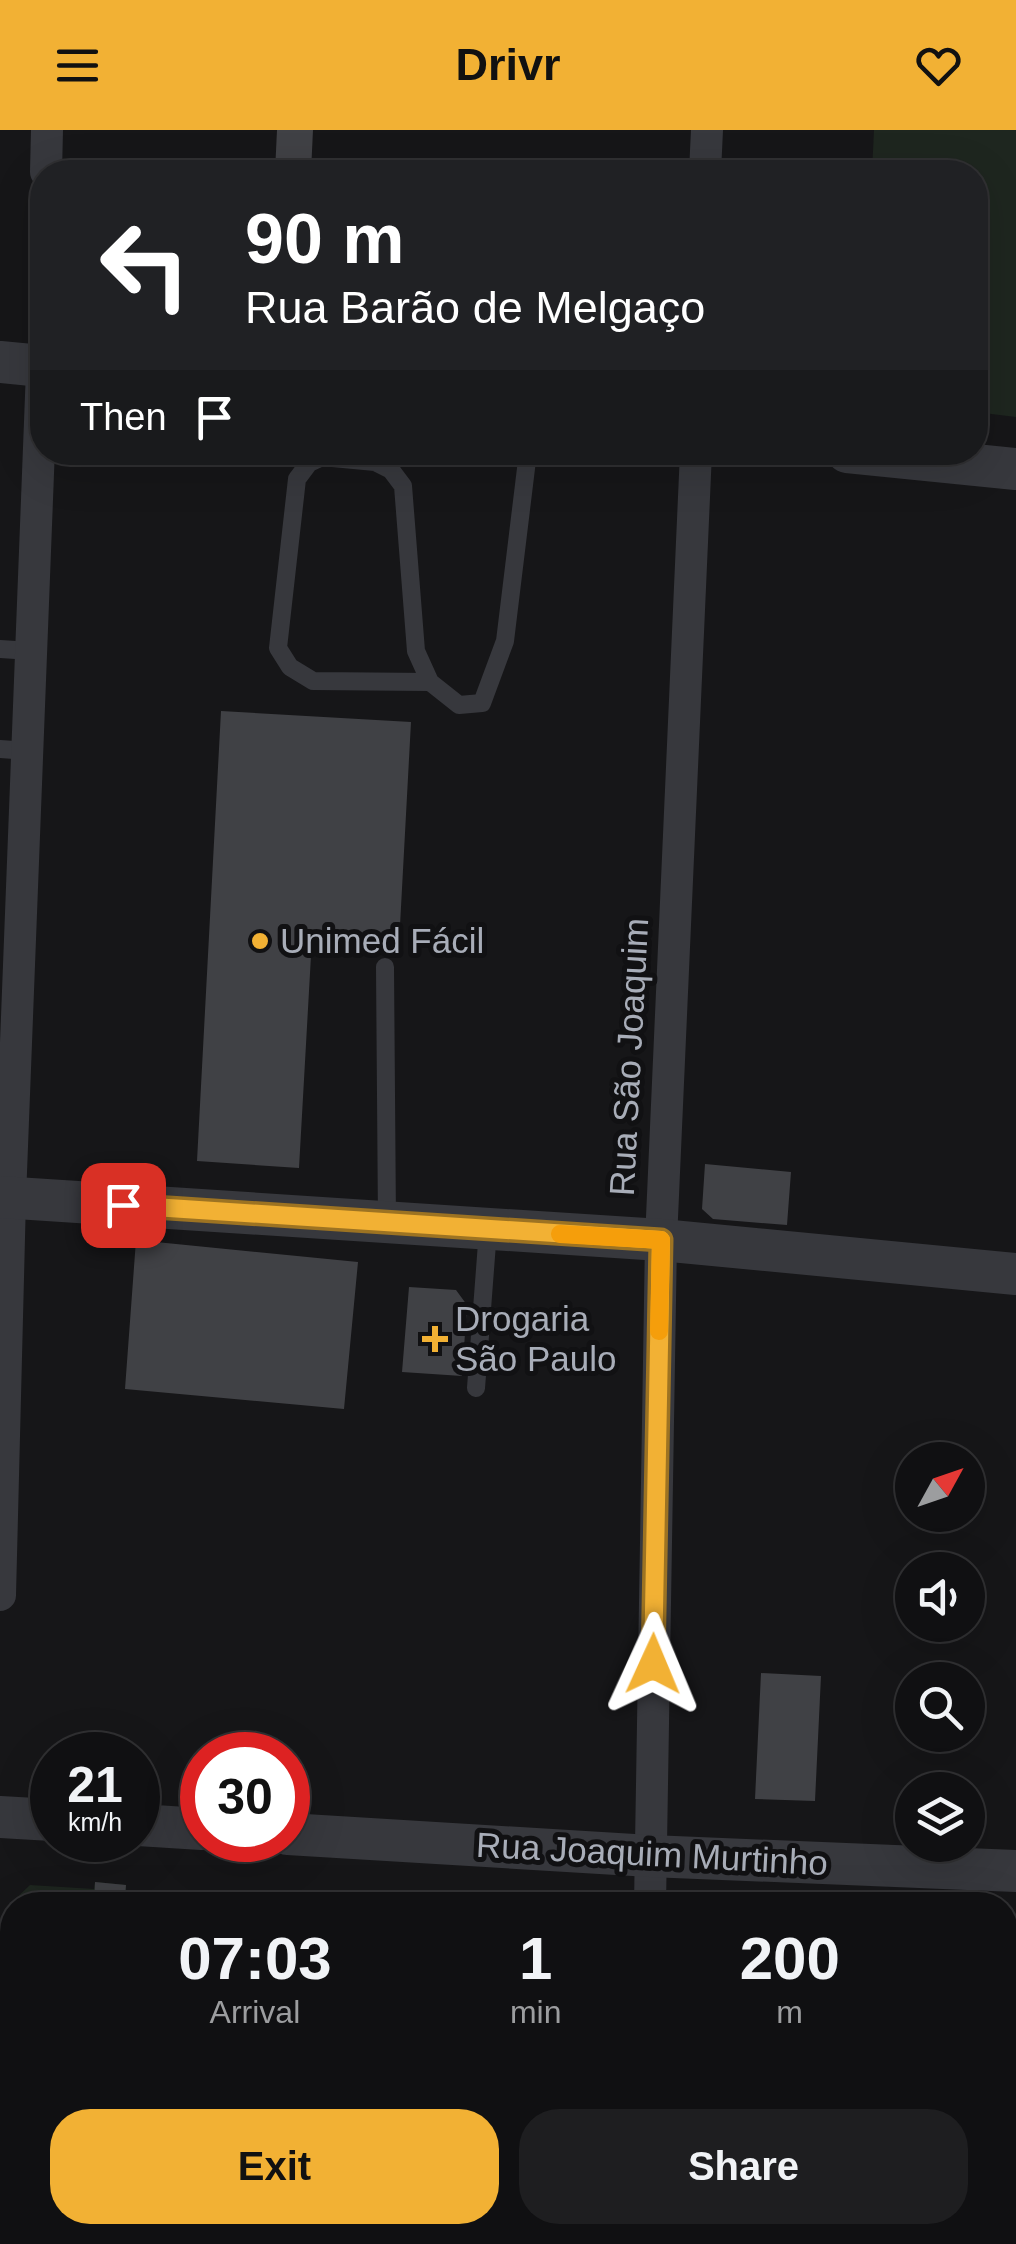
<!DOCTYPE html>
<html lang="en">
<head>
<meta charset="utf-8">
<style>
	:root { --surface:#101012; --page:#1e1e20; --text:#f1f3f6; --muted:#9c9d9f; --line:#303032; --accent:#f2b134 }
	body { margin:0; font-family:Arial,sans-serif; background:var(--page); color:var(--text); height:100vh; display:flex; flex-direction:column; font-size:38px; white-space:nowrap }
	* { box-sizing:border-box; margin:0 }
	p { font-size:32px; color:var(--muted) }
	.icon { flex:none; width:55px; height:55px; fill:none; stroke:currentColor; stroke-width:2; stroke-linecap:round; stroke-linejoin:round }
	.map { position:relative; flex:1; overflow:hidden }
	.panel { position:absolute; left:0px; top:1762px; width:1018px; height:352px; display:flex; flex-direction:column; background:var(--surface); border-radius:40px 40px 0 0; box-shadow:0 10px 40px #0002,0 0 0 2px var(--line) }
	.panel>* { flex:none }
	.banner { position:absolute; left:30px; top:30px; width:958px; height:305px; border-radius:40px; box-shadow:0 10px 40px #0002,0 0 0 2px var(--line); background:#202124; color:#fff; overflow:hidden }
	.needle { width:65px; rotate:50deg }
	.fabs { position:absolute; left:895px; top:1312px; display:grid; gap:20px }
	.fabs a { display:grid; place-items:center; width:90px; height:90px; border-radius:50%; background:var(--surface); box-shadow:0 10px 40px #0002,0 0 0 2px var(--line); font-size:50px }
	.speed { position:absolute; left:30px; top:1602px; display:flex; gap:20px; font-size:50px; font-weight:700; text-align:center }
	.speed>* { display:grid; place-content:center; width:130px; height:130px; border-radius:50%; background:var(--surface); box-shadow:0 10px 40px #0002,0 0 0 2px var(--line); line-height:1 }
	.speed small { font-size:25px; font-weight:400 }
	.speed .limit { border:15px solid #d22; background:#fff; color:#111 }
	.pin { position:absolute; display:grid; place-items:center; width:85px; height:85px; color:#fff; margin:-42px; border-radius:20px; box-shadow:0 5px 15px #0006 }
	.me { position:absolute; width:110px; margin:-55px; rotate:1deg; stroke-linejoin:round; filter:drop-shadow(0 0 8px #0008) }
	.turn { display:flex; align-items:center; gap:35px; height:210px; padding:0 50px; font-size:45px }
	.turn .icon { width:130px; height:130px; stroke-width:2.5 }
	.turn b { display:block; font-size:70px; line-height:85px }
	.then { display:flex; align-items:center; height:95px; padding:0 50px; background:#0003; gap:20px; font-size:38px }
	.eta { display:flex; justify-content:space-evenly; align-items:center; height:170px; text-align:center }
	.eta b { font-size:60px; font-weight:700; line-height:70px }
	.button { display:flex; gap:20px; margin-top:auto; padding:20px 50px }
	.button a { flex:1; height:115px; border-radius:40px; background:var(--accent); color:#111; font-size:40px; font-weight:700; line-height:115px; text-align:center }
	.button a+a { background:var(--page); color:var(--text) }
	header { display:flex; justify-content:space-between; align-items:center; height:130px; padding:0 50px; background:var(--accent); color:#111; font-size:45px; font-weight:700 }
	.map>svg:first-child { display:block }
	.green { fill:#1e261f }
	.building { fill:#404145 }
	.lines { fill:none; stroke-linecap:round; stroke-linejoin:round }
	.service { stroke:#37383d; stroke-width:18 }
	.minor { stroke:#37383d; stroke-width:32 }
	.tertiary { stroke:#37383d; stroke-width:42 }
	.route-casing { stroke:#9d7322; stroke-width:25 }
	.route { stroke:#f2b134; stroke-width:18 }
	.slow { stroke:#f59e0b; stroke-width:18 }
	.poi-dot { fill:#f2b134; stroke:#111113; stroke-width:4 }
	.labels { text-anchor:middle; stroke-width:10; stroke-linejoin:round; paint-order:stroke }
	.poi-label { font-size:35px; fill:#a8adb8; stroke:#111113; text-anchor:start }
	.street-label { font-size:35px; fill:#a8adb8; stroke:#111113 }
</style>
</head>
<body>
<header><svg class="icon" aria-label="menu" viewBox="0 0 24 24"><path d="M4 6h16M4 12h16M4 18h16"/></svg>Drivr<svg class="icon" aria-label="heart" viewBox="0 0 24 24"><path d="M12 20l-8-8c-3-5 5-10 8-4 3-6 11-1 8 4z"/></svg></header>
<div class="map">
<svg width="1016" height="2114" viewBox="0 0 1016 2114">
	<rect width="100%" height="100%" fill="#161618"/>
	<path class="green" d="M874,0H1016V287L975,282V42H872Z
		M95,1752L126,1755V1760L309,1772L310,1767L343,1770V1775H12V2102H601V2114H8L11,1773L30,1755L94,1759Z"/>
	<path class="building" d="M277,0H313L311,42H275Z
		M221,581L411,592L399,814L312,808L299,1038L197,1031Z
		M705,1034L791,1042L787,1095L713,1089L702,1079Z
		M136,1110L358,1132L344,1279L125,1259Z
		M409,1157L456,1160L467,1175L462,1246L402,1242Z
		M761,1543L821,1546L815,1671L755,1669Z
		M95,1752L126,1755L124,1775L94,1774Z
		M154,1762L177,1764L176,1775L153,1774Z
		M191,1764L229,1767L228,1775H191Z
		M1005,2052H1016V2114H988L989,2102H1005Z"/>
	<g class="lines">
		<path class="service" d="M0,519L31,521
			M430,552L313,551L290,537L278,518L297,349L309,333L322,327L375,332L391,340L403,356L416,521L430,552L459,575L482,573L505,511L528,322
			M0,619L28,621
			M385,837L387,1092
			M476,1258L488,1100"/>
		<path class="minor" d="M46,42L47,0
			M705,42L707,0
			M0,1465L10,1068L42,240
			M650,1775L661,1110L696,322
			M649,2114V2102"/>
		<path class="tertiary" d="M0,232L42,236
			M847,322L1016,339
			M0,1067L661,1110L1016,1144
			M0,1687L52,1690
			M138,1695L202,1699
			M288,1704L650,1726L1016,1741"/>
	</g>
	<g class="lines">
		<defs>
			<path id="route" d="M123,1075L661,1110L653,1534"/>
		</defs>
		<use href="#route" class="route-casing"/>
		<use href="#route" class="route"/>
		<path class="slow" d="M560,1104L661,1110L659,1201"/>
	</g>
	<g class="poi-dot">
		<circle cx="260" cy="811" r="10"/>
		<path d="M430 1194h10v10h10v10h-10v10h-10v-10h-10v-10h10z"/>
	</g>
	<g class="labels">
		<g class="poi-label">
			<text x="280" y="823">Unimed Fácil</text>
			<text x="455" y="1201">Drogaria<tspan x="455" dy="40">São Paulo</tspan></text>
		</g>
		<g class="street-label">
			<text transform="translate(629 927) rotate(-87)" y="12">Rua São Joaquim</text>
			<text transform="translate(652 1724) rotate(3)" y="12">Rua Joaquim Murtinho</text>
		</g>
	</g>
</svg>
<div class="fabs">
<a><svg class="needle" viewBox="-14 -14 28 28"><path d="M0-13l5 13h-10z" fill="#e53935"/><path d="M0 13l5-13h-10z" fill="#9c9d9f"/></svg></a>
<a><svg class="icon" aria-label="sound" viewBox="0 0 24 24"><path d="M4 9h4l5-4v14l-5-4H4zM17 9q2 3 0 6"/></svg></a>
<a><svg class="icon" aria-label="search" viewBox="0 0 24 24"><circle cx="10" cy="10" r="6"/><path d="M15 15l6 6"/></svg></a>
<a><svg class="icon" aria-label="layers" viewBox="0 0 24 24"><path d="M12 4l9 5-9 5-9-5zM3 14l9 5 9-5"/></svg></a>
</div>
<div class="speed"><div>21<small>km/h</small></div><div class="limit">30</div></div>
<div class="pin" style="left:123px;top:1075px;background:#d93025"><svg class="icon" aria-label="arrive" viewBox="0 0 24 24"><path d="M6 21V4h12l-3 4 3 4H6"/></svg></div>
<svg class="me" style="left:653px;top:1534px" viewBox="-20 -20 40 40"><path d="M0-17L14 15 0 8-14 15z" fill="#f2b134" stroke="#fff" stroke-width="4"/></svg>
<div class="banner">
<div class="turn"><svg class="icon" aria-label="left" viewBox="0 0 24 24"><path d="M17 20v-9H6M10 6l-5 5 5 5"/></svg><div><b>90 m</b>Rua Barão de Melgaço</div></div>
<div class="then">Then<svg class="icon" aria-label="arrive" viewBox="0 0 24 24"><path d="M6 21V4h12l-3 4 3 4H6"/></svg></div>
</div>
<section class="panel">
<div class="eta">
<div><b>07:03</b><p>Arrival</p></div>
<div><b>1</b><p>min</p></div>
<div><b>200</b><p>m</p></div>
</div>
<div class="button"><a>Exit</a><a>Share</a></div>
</section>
</div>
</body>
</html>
